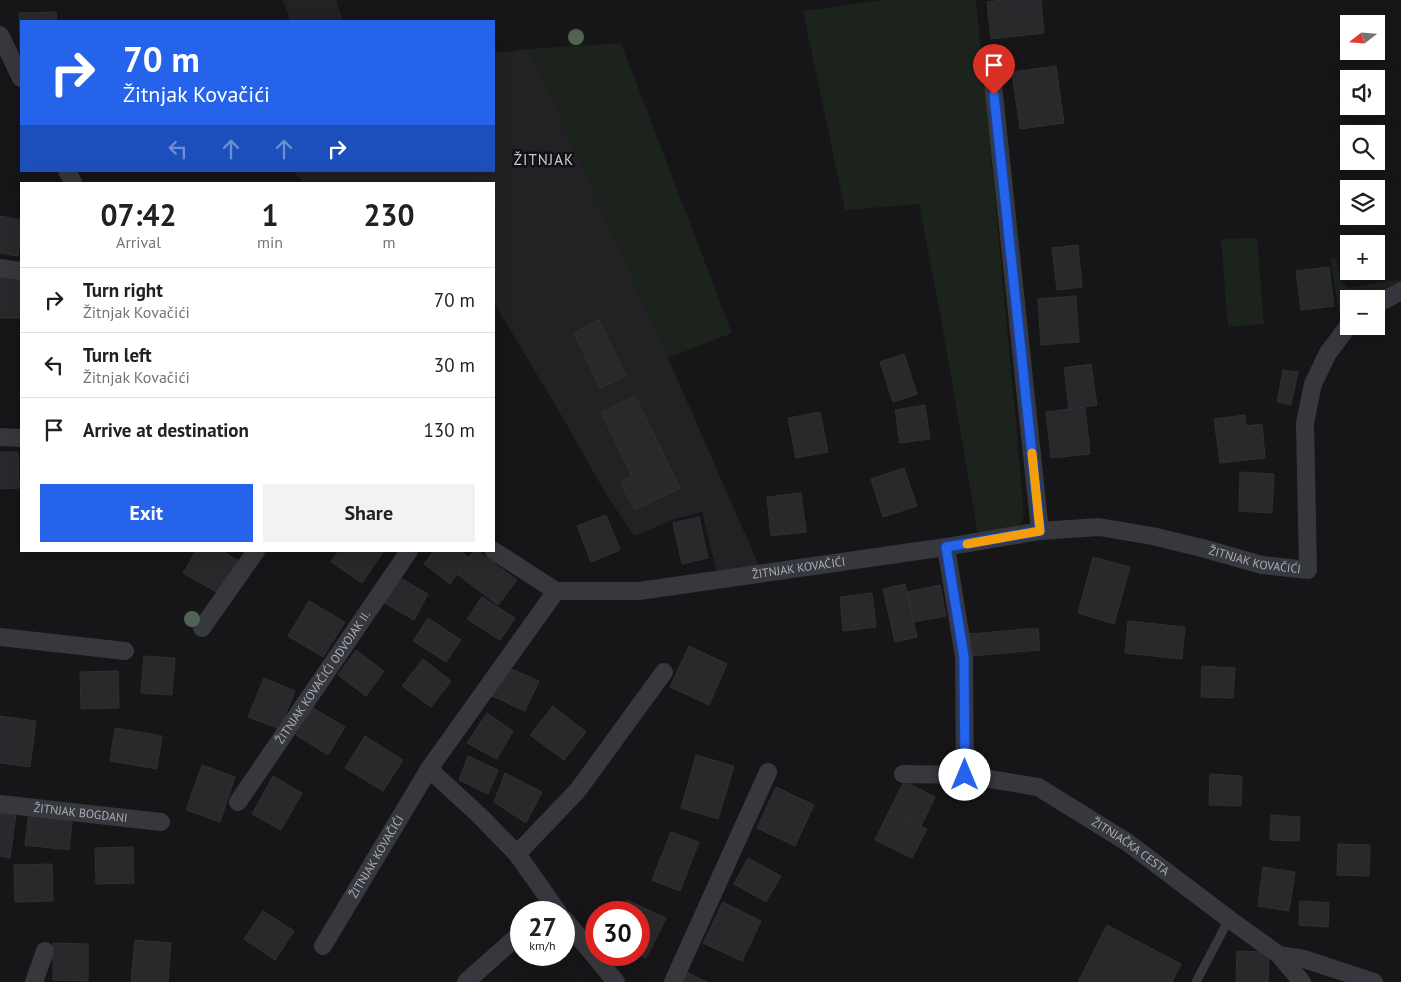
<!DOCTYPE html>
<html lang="en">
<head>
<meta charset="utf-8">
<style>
	:root { --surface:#fff; --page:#f2f2f2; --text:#202124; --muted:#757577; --line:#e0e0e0; --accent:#2563eb }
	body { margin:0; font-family:"PT Sans",sans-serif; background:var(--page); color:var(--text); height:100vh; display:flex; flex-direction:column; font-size:19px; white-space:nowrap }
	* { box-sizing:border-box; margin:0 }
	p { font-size:16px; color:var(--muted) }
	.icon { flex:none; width:28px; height:28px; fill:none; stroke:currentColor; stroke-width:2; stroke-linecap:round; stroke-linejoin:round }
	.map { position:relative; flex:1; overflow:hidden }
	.drawer { position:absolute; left:20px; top:182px; width:475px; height:370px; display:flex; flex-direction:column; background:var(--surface); border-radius:0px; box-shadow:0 5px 20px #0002 }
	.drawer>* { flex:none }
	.top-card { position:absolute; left:20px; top:20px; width:475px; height:152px; border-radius:0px; box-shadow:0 5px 20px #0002; background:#2563eb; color:#fff; overflow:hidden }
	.needle { width:32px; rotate:253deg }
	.fabs { position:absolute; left:1340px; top:15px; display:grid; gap:10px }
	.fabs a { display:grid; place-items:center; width:45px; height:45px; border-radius:0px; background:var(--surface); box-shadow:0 5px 20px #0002; font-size:25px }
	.speed { position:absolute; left:510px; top:901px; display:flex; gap:10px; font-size:25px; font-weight:700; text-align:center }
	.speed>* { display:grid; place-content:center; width:65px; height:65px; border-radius:50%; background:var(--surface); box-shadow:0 5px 20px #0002; line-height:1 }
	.speed small { font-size:12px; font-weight:400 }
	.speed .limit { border:8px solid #d22; background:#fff; color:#111 }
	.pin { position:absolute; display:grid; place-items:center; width:42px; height:42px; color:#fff; margin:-51px -21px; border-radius:50% 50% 50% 0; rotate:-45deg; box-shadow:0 0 5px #0007 }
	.pin .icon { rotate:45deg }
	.me { position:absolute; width:55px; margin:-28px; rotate:0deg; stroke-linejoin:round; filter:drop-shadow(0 0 4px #0008) }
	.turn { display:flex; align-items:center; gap:18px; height:105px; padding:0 20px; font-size:22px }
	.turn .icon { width:65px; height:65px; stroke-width:2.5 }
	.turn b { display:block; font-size:35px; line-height:42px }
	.lanes { display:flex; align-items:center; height:48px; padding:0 20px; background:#0003; justify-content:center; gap:25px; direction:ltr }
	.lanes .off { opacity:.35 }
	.eta { display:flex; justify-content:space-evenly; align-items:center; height:85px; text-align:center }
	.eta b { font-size:30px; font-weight:600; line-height:35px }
	.action { display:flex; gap:10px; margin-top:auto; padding:10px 20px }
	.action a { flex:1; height:58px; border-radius:0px; background:var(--accent); color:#fff; font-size:20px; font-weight:600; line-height:58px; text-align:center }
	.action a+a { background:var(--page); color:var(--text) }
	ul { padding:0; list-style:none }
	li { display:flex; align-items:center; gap:15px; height:65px; padding:0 20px; border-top:1px solid var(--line) }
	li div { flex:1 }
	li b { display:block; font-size:19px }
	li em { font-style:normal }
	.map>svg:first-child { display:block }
	.built { fill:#222225 }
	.green { fill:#1c231d }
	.building { fill:#29292c; stroke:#303034 }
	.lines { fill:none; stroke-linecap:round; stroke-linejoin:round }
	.lane { stroke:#37383d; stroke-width:9 }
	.street { stroke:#37383d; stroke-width:18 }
	.tree { fill:#506452 }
	.route-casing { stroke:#184099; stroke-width:12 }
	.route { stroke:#2563eb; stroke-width:9 }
	.slow { stroke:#f59e0b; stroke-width:9 }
	.labels { text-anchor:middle; stroke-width:5; stroke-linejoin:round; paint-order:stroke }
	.street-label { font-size:12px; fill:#a8adb8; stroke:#111113 }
	.quarter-label { font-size:15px; letter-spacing:1px; fill:#c9ccd4; stroke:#111113 }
</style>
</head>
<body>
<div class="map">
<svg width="1401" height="982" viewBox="0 0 1401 982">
	<rect width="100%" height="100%" fill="#161618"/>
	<path class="built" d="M283,0H336L343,21H290Z
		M530,49L668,358L760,568L717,573L702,512L674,519L634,536L606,494L560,413L494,303V184H304L294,171H494V53Z"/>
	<path class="green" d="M883,0H976L1016,423L1024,517L1020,524L1015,528L978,534L940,312L919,204L845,210L803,11Z
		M621,43L732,333L668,358L530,49Z
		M1257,238L1264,324L1228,327L1221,239Z
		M1330,258H1336L1341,282L1348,288L1401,279V283L1394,285L1370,299H1349V311L1340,316Z"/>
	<path class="building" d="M1002,0H1041L1044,33L991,39L987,2Z
		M56,12L57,21H21V50H20L19,13Z
		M1056,66L1064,123L1020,129L1012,72Z
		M0,216L21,220V236L18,256L0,253Z
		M1078,245L1082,287L1057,290L1052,248Z
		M1329,267L1334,306L1301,310L1296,271Z
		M0,274L21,275L19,318H0Z
		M1076,296L1079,342L1041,345L1038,299Z
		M599,320L626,376L600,388L574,333Z
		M904,354L917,394L893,402L880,362Z
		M1091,364L1097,405L1069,409L1064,368Z
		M1283,370L1298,372L1291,405L1277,402Z
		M635,396L680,488L635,510L620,482L632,476L601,412Z
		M925,405L930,439L900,443L895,410Z
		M1085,407L1090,454L1051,458L1046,412Z
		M820,412L828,452L796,458L788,418Z
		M1245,415L1246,426L1262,424L1265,458L1220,463L1214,419Z
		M0,452H18L19,488L0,489Z
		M904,468L917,506L883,517L871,479Z
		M1240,472L1274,474L1272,513L1239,511Z
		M801,493L806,532L771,536L767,497Z
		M606,515L620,550L591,562L577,526Z
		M699,517L708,558L682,564L673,523Z
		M196,551H222L239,561L220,594L183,573Z
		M339,551H382L383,552L362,583L331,562Z
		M434,551H460L469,558L450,584L424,564Z
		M474,551H478L517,580L498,605L457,574Z
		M1093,557L1130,567L1114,624L1078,613Z
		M395,575L428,594L414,620L381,601Z
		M905,584L917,637L895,642L883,589Z
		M940,585L946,616L913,622L907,592Z
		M872,593L876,627L843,631L840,597Z
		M482,597L515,618L500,640L467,619Z
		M309,601L345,622L323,657L288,636Z
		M428,618L461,640L446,662L413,641Z
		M1128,621L1185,627L1182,659L1125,653Z
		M1038,628L1040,650L971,656L969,634Z
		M689,646L727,664L709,705L670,687Z
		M356,650L384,671L366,696L338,675Z
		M144,656L175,658L172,695L141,693Z
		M423,659L451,681L431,707L402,686Z
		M1202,666L1235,668L1233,698L1201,697Z
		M507,667L539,681L525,711L492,696Z
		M118,671L119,708L81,709L80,672Z
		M264,678L295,691L280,729L248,717Z
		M553,706L586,732L564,760L530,735Z
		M313,708L345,727L328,755L296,735Z
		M487,713L513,731L497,759L467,743Z
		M0,716L36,721L30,767L0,763Z
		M115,728L162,736L157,769L110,761Z
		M365,736L403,760L383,791L345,768Z
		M696,755L734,766L718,819L681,808Z
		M468,756L498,770L488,794L459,780Z
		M202,765L235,777L220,822L186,810Z
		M505,773L542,792L526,823L494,802Z
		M1210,774L1242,776L1241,806L1209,805Z
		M273,776L302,793L281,830L252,814Z
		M904,781L935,797L921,826L889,811Z
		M776,787L814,805L795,846L757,828Z
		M0,811L16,813L10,858L0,856Z
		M889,811L927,829L912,858L875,840Z
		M29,812L73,816L69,850L25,845Z
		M1271,815L1300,817L1299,841L1270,840Z
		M671,832L699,842L680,891L652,880Z
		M1338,844L1370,845L1369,876L1337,875Z
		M133,847L134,883L96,884L95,848Z
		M748,858L781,876L766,902L734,884Z
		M52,864L53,901L15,902L14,865Z
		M1263,867L1295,872L1289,911L1258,906Z
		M627,900L666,918L646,958L639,955V912H621Z
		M1300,901L1329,903L1328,927L1299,925Z
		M723,902L761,921L742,961L703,943Z
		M263,911L294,931L275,960L244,939Z
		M1107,925L1181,964L1172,982H1078Z
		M135,940L171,943L168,982H131Z
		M53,943L88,944V981L53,980Z
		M1237,951L1269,952L1268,982H1236Z
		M686,972L707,982H682Z"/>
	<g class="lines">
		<path class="lane" d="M1196,982L1229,919"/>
		<g class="street">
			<path d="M0,35L21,78"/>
			<path d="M992,75L1040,531"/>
			<path d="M67,171L74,184"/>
			<path d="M0,268L21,271"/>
			<path d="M1376,305L1401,291"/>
			<path d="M0,437L21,438"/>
			<path d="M946,547L964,657L965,775"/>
			<path id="s1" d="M494,551L556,591H639L946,547L1040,531L1099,527L1152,536L1202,548L1262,565L1308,570L1305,423L1313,384L1328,353L1349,325"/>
			<path d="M202,628L256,551"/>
			<path d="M0,637L125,651"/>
			<path d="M429,769L481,817L517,854L558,912"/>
			<path id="s2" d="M903,774L965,775L1038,787L1127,842L1229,919L1279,955L1302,982"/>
			<path id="s3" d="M238,802L409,551"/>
			<path id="s4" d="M0,804L161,822"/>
			<path d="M517,854L578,790L664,672"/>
			<path d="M564,919L616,982"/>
			<path id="s5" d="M323,946L429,769L556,591"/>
			<path d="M1279,955L1304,959L1374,982"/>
			<path d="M34,982L45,951"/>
			<path d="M466,982L521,933"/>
			<path d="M673,982L768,772"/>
		</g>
	</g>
	<g class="tree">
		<circle cx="576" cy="37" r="8"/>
		<circle cx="192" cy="619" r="8"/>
	</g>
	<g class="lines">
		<defs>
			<path id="route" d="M965,775L964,657L946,547L1040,531L994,95"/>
		</defs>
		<use href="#route" class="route-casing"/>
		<use href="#route" class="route"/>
		<path class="slow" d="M967,544L1040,531L1032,453"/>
	</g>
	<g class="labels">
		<g class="street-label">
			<text dy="4" stroke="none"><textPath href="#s1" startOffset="781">ŽITNJAK KOVAČIĆI</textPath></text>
			<text dy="4" stroke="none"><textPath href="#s1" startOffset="318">ŽITNJAK KOVAČIĆI</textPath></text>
			<text dy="4" stroke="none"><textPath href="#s3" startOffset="151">ŽITNJAK KOVAČIĆI ODVOJAK II.</textPath></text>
			<text dy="4" stroke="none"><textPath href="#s4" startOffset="81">ŽITNJAK BOGDANI</textPath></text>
			<text dy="4" stroke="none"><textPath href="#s2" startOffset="246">ŽITNJAČKA CESTA</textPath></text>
			<text dy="4" stroke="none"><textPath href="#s5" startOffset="104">ŽITNJAK KOVAČIĆI</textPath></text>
		</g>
		<g class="quarter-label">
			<text x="544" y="165">ŽITNJAK</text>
		</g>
	</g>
</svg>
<div class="fabs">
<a><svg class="needle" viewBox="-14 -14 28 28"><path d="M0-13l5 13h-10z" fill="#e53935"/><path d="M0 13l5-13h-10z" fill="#757577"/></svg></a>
<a><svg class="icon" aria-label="sound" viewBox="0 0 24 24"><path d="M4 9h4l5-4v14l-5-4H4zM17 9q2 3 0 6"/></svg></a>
<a><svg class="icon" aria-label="search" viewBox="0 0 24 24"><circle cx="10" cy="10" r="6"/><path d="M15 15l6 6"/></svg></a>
<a><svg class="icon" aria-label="layers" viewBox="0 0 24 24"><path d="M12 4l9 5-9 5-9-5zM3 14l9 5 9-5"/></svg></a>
<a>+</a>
<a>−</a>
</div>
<div class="speed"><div>27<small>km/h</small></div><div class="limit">30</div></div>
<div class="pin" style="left:994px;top:95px;background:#d93025"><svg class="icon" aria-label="arrive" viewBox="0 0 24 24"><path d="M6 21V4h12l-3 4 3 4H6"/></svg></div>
<svg class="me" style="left:965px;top:775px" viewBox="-20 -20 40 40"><circle r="19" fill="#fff"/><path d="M0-13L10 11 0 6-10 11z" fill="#2563eb"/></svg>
<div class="top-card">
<div class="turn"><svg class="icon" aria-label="right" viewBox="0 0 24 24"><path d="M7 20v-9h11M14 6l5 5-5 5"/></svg><div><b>70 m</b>Žitnjak Kovačići</div></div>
<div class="lanes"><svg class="icon off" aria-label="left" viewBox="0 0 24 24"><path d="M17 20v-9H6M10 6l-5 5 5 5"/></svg><svg class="icon off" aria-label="ahead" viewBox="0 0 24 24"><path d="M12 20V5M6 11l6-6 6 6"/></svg><svg class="icon off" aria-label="ahead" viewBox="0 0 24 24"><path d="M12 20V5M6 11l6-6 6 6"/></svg><svg class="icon" aria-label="right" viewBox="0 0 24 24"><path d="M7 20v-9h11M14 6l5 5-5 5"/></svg></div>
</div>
<section class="drawer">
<div class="eta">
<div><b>07:42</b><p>Arrival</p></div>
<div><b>1</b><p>min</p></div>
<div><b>230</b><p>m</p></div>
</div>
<ul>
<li><svg class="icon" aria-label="right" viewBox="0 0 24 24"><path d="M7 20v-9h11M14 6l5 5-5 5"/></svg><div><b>Turn right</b><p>Žitnjak Kovačići</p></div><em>70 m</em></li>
<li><svg class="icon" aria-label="left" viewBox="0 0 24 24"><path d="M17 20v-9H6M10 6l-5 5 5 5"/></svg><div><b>Turn left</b><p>Žitnjak Kovačići</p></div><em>30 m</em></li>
<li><svg class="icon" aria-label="arrive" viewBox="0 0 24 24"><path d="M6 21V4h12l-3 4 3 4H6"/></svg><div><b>Arrive at destination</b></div><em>130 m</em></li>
</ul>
<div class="action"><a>Exit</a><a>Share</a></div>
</section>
</div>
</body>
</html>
